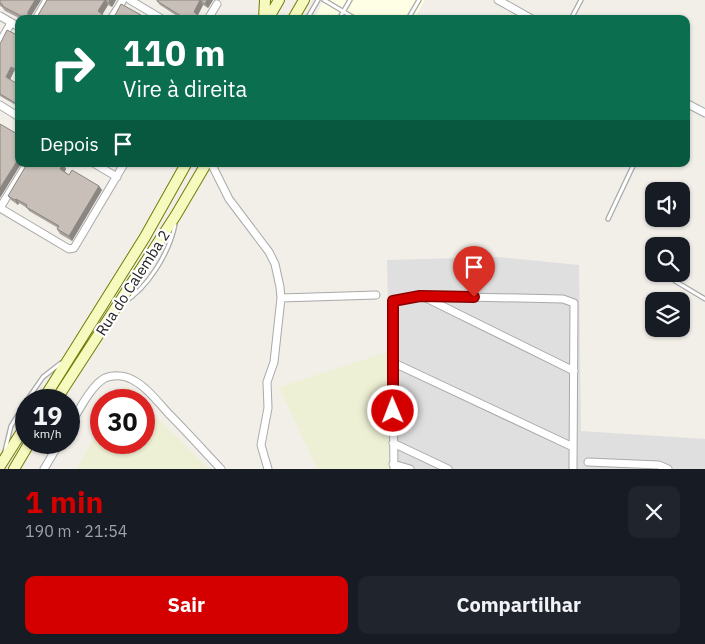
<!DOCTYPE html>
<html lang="pt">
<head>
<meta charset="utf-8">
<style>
	:root { --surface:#171b24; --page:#20242c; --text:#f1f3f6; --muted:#9ea1a6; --accent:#d40000 }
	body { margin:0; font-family:"IBM Plex Sans",sans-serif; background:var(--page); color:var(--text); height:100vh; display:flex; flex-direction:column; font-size:19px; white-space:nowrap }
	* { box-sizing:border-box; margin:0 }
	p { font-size:16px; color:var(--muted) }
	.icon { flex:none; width:28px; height:28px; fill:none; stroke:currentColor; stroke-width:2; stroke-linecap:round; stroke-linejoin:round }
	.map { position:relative; height:469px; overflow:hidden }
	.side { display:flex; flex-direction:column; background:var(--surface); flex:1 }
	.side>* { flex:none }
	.banner { position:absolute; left:15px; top:15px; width:675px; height:152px; border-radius:10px; box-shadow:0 1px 4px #0004; background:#0b6e4f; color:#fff; overflow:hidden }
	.controls { position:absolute; left:645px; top:182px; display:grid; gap:10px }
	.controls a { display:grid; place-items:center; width:45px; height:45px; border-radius:10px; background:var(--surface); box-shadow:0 1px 4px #0004; font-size:25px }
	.speed { position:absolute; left:15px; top:389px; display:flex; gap:10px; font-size:25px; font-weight:700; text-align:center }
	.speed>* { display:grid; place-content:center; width:65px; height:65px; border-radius:50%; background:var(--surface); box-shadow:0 1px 4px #0004; line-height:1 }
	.speed small { font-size:12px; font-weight:400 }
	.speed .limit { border:8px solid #d22; background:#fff; color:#111 }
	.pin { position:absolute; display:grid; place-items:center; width:42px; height:42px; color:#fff; margin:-51px -21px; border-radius:50% 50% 50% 0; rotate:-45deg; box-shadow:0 0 5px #0007 }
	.pin .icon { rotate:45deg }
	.me { position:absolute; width:55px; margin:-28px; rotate:359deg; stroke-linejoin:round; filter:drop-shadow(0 0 4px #0008) }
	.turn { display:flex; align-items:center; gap:18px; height:105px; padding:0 25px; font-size:22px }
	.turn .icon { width:65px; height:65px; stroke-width:2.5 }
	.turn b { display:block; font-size:35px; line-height:42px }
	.then { display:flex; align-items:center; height:48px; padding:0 25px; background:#0003; gap:10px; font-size:19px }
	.round { display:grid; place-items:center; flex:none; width:52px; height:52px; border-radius:10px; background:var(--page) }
	.overview { display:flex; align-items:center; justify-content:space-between; height:85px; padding:0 25px }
	h1 { font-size:30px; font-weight:700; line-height:38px; color:var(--accent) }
	.button { display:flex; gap:10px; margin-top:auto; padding:10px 25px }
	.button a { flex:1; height:58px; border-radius:10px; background:var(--accent); color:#fff; font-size:20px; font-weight:700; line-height:58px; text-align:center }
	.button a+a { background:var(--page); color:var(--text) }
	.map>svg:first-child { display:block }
	.residential { fill:#e0dfdf }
	.education { fill:#ffffe5 }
	.farmland { fill:#eef0d5 }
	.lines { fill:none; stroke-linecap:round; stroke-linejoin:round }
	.service-casing { stroke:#a9a9a9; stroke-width:5.5 }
	.minor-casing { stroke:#a9a9a9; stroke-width:9 }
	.secondary-casing { stroke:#707d05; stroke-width:12 }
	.service { stroke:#fff; stroke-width:3 }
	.minor { stroke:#fff; stroke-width:7 }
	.secondary { stroke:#f7fabf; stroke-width:10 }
	.wall { fill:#aba49e }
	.shaded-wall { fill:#8b8681 }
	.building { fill:#c7bfb8; stroke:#8b8681 }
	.route-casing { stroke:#8a0000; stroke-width:12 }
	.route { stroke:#d40000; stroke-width:9 }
	.labels { text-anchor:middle; stroke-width:4.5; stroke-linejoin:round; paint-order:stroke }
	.street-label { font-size:15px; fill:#222; stroke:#fff }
</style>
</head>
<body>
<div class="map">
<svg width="705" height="469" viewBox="0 0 705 469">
	<rect width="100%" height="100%" fill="#f2efe9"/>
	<path class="residential" d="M498,257L579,265L581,431L705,439V469H392L387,260Z"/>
	<path class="education" d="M324,0H425L414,19H314Z"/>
	<path class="farmland" d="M387,352L391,469H317L279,387Z
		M125,386L139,400H117Z
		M144,404L209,469H76L101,426V442H144Z"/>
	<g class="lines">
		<defs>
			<path id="service" d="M324,0L356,19
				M307,19L318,0
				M339,19L350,0
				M408,19L419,0
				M571,19L581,0
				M608,219L634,164
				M675,281L705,299
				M123,303C148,288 169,253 175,225
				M27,400L43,377L61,363
				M5,451L11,426L26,402"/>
			<path id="minor" d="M130,0L162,19
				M498,0L532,19
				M0,16L19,27
				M36,19L47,0
				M111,19L123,0
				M208,19L217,4
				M0,42L11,23
				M686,103L705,113
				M0,105L19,117
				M95,164L117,177
				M213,167L229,199L269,252L275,264L280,287L281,298L274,362L267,382L268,408L261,445L268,469
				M0,208L69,249L74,248L124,164
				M0,208L27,164
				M424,297L574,371
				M281,298L376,295
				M392,362L573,447
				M69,427C77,414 91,385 105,378C113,375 124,375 131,379C146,386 157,401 168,413C186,431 203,450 221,469
				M393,443L448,469
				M588,462L659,465L668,469
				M393,464L410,469
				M44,469L60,442
				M394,469L392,304L393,301L420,296L563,299L574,303L573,469"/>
			<path id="secondary" d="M264,19L265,0
				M268,19L279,0
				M293,19L304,0
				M43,400L145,237L186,164
				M56,400L176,215L206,164
				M0,466L26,425
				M14,469L30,442"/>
		</defs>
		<use href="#service" class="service-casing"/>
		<use href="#minor" class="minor-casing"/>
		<use href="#secondary" class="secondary-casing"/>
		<use href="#service" class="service"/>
		<use href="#minor" class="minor"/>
		<use href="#secondary" class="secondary"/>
	</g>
	<path class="wall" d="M0,0H41L31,16V19H21L5,11L2,7L0,6Z
		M47,0H116L112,7L108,5L102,15L105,19H34L37,17Z
		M213,0L208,8L203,5L198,15L180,18L160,5L157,1Z
		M19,34V74L14,71L10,80L16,83L19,78V107L0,96V44Z
		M63,164L66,169L65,172L69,175L99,186L102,190L72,241L60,234L57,229L58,228L29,211L27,208L19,203L18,205L11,200L8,196Z"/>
	<path class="shaded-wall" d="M35,0H41L31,16V19L28,17V12Z
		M105,0L108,5L102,15L98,11Z
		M110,0H116L112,7L109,3Z
		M200,0L203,5L197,17L194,12Z
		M207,0H213L208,8L205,4Z
		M11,67L14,71L9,82L6,77Z
		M19,158V164H21L0,198V188Z
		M63,164L66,169L63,174L60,169Z
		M112,164H117L115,167Z
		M99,186L102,190L72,241L69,236Z
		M16,199L19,203L18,205L15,200Z"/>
	<path class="building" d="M0,0H35L28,12V17L31,19H27L2,6L3,5L0,3Z
		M47,0H110L109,3L105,0L98,11L103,15L100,19H34L37,17Z
		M157,0H207L205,4L200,0L194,12L200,17L199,19H179L181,16L157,1Z
		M121,4L141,15L139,19H113Z
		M7,30L17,35L18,33L19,34V71L11,67L6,77L16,83L19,78V105L0,94V44Z
		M0,124L19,135V158L0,188Z
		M27,164H63L60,169L69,175L72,170L99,186L69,236L57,229L59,226L26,207L27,205L16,199L15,200L8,196Z"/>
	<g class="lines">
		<defs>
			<path id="route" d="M393,411V301L420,296L474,297"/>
		</defs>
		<use href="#route" class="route-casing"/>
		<use href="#route" class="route"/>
	</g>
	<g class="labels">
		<g class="street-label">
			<text transform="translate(133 283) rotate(-57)" y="5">Rua do Calemba 2</text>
		</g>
	</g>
</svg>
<div class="controls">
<a><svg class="icon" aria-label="sound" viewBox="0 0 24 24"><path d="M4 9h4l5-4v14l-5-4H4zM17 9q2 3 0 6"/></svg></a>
<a><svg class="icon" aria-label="search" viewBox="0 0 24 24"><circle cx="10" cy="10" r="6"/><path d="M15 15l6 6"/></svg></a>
<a><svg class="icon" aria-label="layers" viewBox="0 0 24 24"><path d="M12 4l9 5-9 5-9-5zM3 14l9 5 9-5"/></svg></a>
</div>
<div class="speed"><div>19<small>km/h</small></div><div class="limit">30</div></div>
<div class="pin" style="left:474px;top:297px;background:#d93025"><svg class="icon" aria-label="arrive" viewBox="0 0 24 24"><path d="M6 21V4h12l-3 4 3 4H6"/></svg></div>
<svg class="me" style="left:393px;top:411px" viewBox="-20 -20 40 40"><circle r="17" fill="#d40000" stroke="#fff" stroke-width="3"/><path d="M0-11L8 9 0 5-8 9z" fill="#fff"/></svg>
<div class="banner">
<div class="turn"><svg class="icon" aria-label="right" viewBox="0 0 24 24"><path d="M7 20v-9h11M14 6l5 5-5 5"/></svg><div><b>110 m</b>Vire à direita</div></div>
<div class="then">Depois<svg class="icon" aria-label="arrive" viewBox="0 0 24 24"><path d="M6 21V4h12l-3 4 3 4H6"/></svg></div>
</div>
</div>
<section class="side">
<div class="overview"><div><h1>1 min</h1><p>190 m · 21:54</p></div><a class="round"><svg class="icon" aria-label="close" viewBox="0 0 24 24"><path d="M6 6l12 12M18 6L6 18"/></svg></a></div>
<div class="button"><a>Sair</a><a>Compartilhar</a></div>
</section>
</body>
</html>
